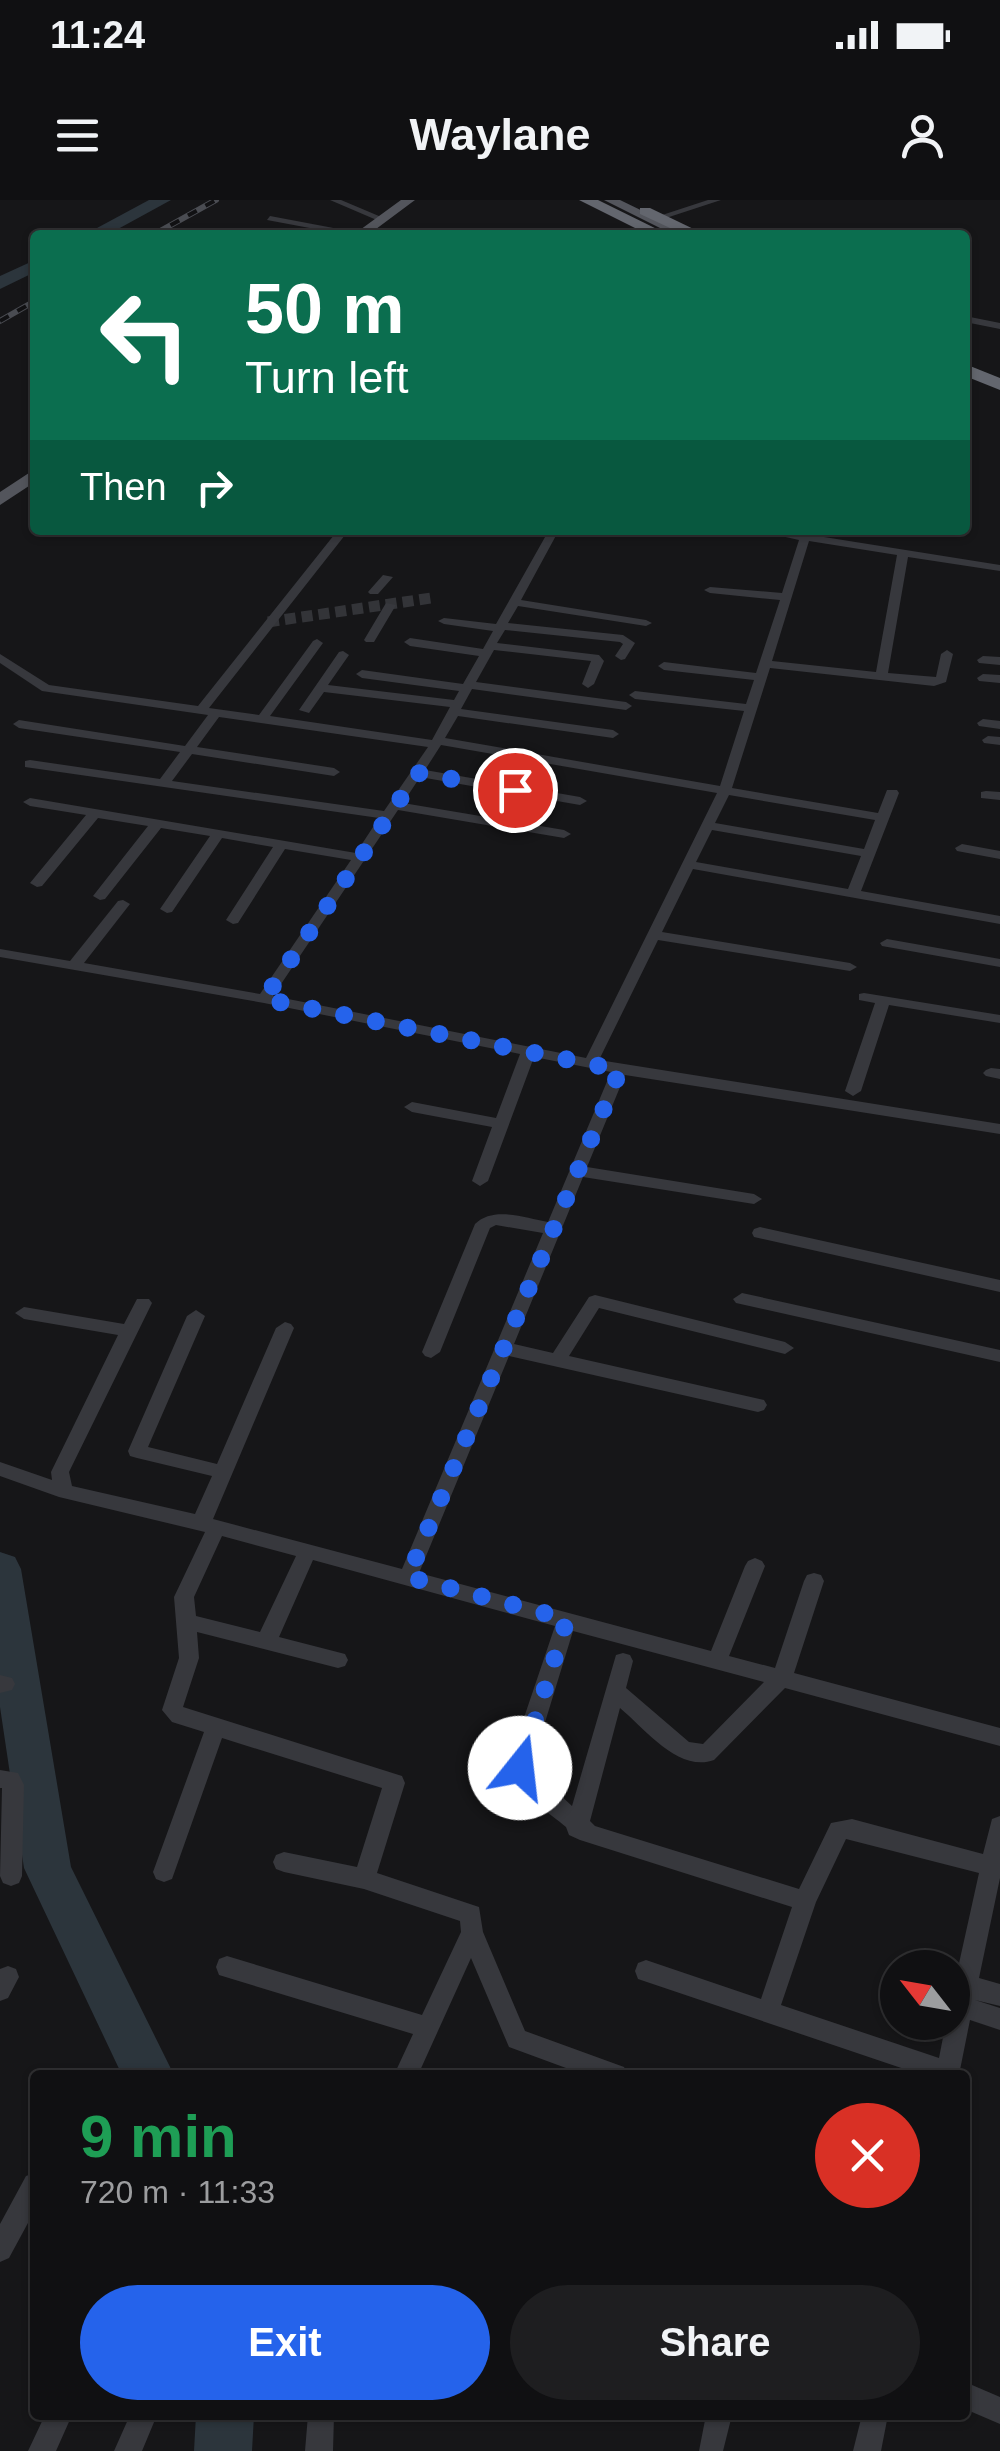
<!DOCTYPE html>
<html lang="en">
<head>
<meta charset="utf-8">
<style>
	:root { --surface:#101012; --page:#1e1e20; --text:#f1f3f6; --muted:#9c9d9f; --line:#303032; --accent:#2563eb }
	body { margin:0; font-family:Helvetica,sans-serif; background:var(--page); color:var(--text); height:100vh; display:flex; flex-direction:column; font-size:38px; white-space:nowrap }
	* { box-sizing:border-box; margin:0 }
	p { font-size:32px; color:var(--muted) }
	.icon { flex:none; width:55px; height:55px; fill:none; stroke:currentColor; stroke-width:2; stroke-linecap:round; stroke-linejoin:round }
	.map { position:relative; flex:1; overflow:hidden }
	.details { position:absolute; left:30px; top:1870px; width:940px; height:350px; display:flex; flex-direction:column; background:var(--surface); border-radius:10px; box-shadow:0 2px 8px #0004,0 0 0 2px var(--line) }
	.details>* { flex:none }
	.hud { position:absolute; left:30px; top:30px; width:940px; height:305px; border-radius:10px; box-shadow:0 2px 8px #0004,0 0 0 2px var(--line); background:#0b6e4f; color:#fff; overflow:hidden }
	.needle { width:65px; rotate:301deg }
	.controls { position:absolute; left:880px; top:1750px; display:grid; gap:20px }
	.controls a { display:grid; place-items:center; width:90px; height:90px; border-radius:50%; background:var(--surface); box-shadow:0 2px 8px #0004,0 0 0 2px var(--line); font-size:50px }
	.pin { position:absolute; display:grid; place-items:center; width:85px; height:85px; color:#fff; margin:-42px; border:5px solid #fff; border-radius:50%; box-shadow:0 2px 10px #0007 }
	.me { position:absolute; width:110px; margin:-55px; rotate:16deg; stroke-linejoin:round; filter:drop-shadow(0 0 8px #0008) }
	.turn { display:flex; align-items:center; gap:35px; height:210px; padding:0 50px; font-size:45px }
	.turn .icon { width:130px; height:130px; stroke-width:2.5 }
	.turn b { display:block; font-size:70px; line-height:85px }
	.then { display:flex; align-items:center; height:95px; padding:0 50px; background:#0003; gap:20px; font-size:38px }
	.round { display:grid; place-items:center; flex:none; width:105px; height:105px; border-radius:52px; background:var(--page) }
	.head { display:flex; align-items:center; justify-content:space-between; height:170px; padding:0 50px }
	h1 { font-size:60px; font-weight:800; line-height:75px; color:#1e9e55 }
	.cta { display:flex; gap:20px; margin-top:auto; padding:20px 50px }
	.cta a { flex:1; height:115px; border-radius:60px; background:var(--accent); color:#fff; font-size:40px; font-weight:800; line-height:115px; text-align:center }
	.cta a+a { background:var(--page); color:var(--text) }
	.status { display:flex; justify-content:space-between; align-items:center; height:70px; padding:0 50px; background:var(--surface); direction:ltr }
	.status svg { height:28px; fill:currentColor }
	header { display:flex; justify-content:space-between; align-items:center; height:130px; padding:0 50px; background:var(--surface); font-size:45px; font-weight:800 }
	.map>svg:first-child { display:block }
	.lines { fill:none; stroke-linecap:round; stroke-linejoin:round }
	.river { fill:#2c353c; fill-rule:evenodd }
	.street-tunnel { stroke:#333438; stroke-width:11; stroke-dasharray:11 6; stroke-linecap:butt }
	.street { fill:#37383d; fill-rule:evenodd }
	.primary { fill:#53555c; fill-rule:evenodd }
	.highway { fill:#63666e; fill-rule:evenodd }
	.rail-casing { stroke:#4a4c52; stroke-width:6 }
	.rail { stroke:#111113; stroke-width:4; stroke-dasharray:10; stroke-linecap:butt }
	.route { stroke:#2563eb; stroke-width:18; stroke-dasharray:0 32.4 }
</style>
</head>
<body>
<div class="status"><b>11:24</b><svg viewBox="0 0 49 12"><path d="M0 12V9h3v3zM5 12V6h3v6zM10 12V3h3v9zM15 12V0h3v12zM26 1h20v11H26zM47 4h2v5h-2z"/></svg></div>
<header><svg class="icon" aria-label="menu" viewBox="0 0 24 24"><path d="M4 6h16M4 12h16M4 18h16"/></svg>Waylane<svg class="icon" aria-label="person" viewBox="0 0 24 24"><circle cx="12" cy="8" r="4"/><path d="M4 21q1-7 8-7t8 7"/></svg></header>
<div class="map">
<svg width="1000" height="2251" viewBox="0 0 1000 2251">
	<rect width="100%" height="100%" fill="#161618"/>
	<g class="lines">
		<path class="river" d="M149,0H171L107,35H84Z
			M35,60V72L0,89V76Z
			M0,1352L15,1357L21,1369L71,1667L174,1875H122L24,1668L0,1507Z
			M196,2215H254L252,2251H194Z"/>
		<path class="street-tunnel" d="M268,422L431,398"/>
		<path class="street" d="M330,0H341L386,19L379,21Z
			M708,0H721L663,19L656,17Z
			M270,16L360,33L364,35H347L267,20Z
			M965,116L1000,123V129L965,122Z
			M338,330H349L209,508L259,515L313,441L317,439L323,443L270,516L432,540L450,507L324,492L309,513L299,510L339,452L343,451L349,455L328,485L454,500L459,491L362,478L356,474L362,470L463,484L479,456L410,446L404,442L410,438L483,449L493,431L444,424L438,421L444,418L496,424L549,330H559L521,400L646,420L652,423L646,426L518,406L508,423L623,435L635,443L625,459L621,460L615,456L623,444L620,442L505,430L497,443L599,455L604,461L594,484L588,488L582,484L591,461L494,450L476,482L626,502L632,506L626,510L472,489L461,509L613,530L619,534L613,538L458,516L445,538L720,586L744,511L635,499L629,495L635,491L746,504L754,480L664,470L658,466L664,462L756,473L780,400L710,393L704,390L710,387L782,393L799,340L754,330H780L1000,365V371L908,357L888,473L936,477L941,454L947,450L953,454L946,482L934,486L770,468L732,588L878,613L887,590H897L899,593L861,691L1000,716V724L693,669L662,732L850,763L857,767L850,771L658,740L599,860L1000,924V934L625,875L587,967L754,994L762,999L754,1004L583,977L514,1144L553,1153L589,1097L595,1095L785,1142L794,1148L785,1154L599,1108L569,1156L764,1200L767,1205L764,1210L758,1212L509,1156L419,1373L711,1451L745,1366L748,1361L755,1358L762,1361L765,1366L729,1456L775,1468L804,1381L807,1375L814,1373L821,1375L824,1381L794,1473L1000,1528V1546L785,1488L714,1560C679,1573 645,1529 620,1508L590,1621L595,1626L799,1689L831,1623L852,1619L983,1654L992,1619L1000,1616V1678L979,1778L1000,1784V1806L975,1800L1000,1808V1830L970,1820L959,1875H922L638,1779L635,1771L638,1763L646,1760L761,1799L792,1707L580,1640L569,1635L566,1627C545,1609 506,1587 511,1556L555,1426L313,1360L279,1437L345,1454L348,1460L345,1466L338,1468L197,1432L199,1458L183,1507L402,1576L405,1583L377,1673L479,1707L483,1732L525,1831L624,1867L628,1875H585L509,1847L471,1758L418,1875H394L413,1834L219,1775L216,1767L219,1759L227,1756L422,1815L461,1732L460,1721L364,1689L284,1672L276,1669L273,1662L276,1655L284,1652L357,1667L382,1588L222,1538L172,1679L164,1682L156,1679L153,1672L204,1532L172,1522L162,1510L179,1458L174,1397L205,1332L59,1297L0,1276V1262L52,1280L51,1272L118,1135L24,1119L15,1113L24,1107L124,1124L137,1099H149L152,1103L69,1272L72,1286L195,1314L212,1276L137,1258L130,1256L128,1251L187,1116L196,1110L205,1116L148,1247L217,1264L276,1128L285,1122L291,1124L294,1128L213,1319L402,1369L543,1033L496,1025L490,1028L440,1152L431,1158L425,1156L422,1152L475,1024C494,1006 524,1018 548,1022L611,872L534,857L488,981L480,986L472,981L492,927L412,912L404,907L412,902L496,918L520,854L264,803L0,757V749L70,761L118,701L123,700L130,704L84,763L260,794L351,660L285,649L238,723L233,724L226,720L273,647L222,638L172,712L167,713L160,709L210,636L161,628L105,699L100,700L93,696L148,626L98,618L42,686L37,687L30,683L86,615L30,606L23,602L30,598L356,653L379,618L25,567V561L30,560L160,579L180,552L19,528L13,524L19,520L185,546L208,515L42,491L0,463V454L49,485L198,506ZM809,341L897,355L876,472L772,461ZM219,517L428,547L384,611L172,581L192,554L334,576L340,572L334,568L197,547ZM441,545L717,593L586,858L273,796L398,610L564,638L571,634L564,630L403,603L420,577L580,605L587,601L580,597L425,570ZM729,595L875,620L864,649L715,623ZM712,630L861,656L848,689L696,662ZM222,1336L296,1356L260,1432L196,1416L194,1397ZM573,1431L764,1482L703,1544L689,1542L626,1488L633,1461L630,1455L623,1453L616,1455L572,1606L531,1568ZM846,1639L979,1673L952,1795V1822H946L939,1858L781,1805L816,1702Z
			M383,375L393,377L378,394H370L368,392Z
			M386,403L396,405L374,442H366L364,440Z
			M983,456L1000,457V465L979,463L977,460Z
			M983,474L1000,475V483L979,481L977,478Z
			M983,519L1000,521V529L979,526L977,523Z
			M988,536L1000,537V545L984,543L982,540Z
			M986,591L1000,592V600L981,598V592Z
			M962,644L1000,651V659L957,651L955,648Z
			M887,739L1000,759V767L882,746L880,743Z
			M864,793L1000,815V823L889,805L861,891L853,896L845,891L875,803L859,800V794Z
			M991,868L1000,869V879L986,876L983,873L986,870Z
			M760,1027L1000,1080V1092L754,1037L752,1033L754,1029Z
			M742,1093L1000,1150V1162L736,1103L733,1099Z
			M0,1475L12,1478L15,1484L12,1490L0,1493Z
			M0,1570L18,1573L24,1585L22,1676L19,1683L11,1686L3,1683L0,1676L2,1588H0Z
			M8,1766L16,1769L19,1777L8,1798L0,1801V1769Z
			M35,1973V2010L9,2058L0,2062V2024L26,1976Z
			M965,2182L1000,2197V2224L965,2209Z
			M45,2215H72L56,2251H28Z
			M130,2215H157L142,2251H114Z
			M308,2215H334L333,2251H305Z
			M706,2215H732L723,2251H699Z
			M862,2215H888L881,2251H853Z"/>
		<path class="primary" d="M401,0H415L368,35H353Z
			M604,0H620L692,35H674Z
			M35,269V282L0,305V292Z"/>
		<path class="highway" d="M579,0H598L669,35H649Z
			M640,8H650L706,35H685L640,14Z
			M965,164L1000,178V190L965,176Z"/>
		<defs>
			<path id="rail" d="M153,35L216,0
				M0,121L35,101"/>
		</defs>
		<use href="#rail" class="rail-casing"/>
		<use href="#rail" class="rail"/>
	</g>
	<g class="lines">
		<path class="route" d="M515,590L418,573L264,799L620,870L408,1377L567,1419L520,1568"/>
	</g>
</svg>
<div class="controls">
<a><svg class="needle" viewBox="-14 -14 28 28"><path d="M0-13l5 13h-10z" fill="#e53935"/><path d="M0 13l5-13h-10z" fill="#9c9d9f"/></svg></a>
</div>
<div class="pin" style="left:515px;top:590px;background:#d93025"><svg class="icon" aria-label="arrive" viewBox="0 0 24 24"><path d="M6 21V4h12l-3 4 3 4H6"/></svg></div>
<svg class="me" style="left:520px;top:1568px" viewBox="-20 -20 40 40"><circle r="19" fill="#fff"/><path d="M0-13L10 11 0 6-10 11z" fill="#2563eb"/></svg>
<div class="hud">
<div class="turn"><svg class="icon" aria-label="left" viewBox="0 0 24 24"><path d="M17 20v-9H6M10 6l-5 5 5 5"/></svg><div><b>50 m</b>Turn left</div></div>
<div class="then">Then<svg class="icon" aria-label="right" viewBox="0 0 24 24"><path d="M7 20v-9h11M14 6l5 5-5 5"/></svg></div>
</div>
<section class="details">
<div class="head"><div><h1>9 min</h1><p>720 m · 11:33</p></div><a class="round" style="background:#d93025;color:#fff"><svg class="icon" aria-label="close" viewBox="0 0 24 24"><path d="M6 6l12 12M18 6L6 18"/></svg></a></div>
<div class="cta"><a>Exit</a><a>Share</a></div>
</section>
</div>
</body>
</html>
